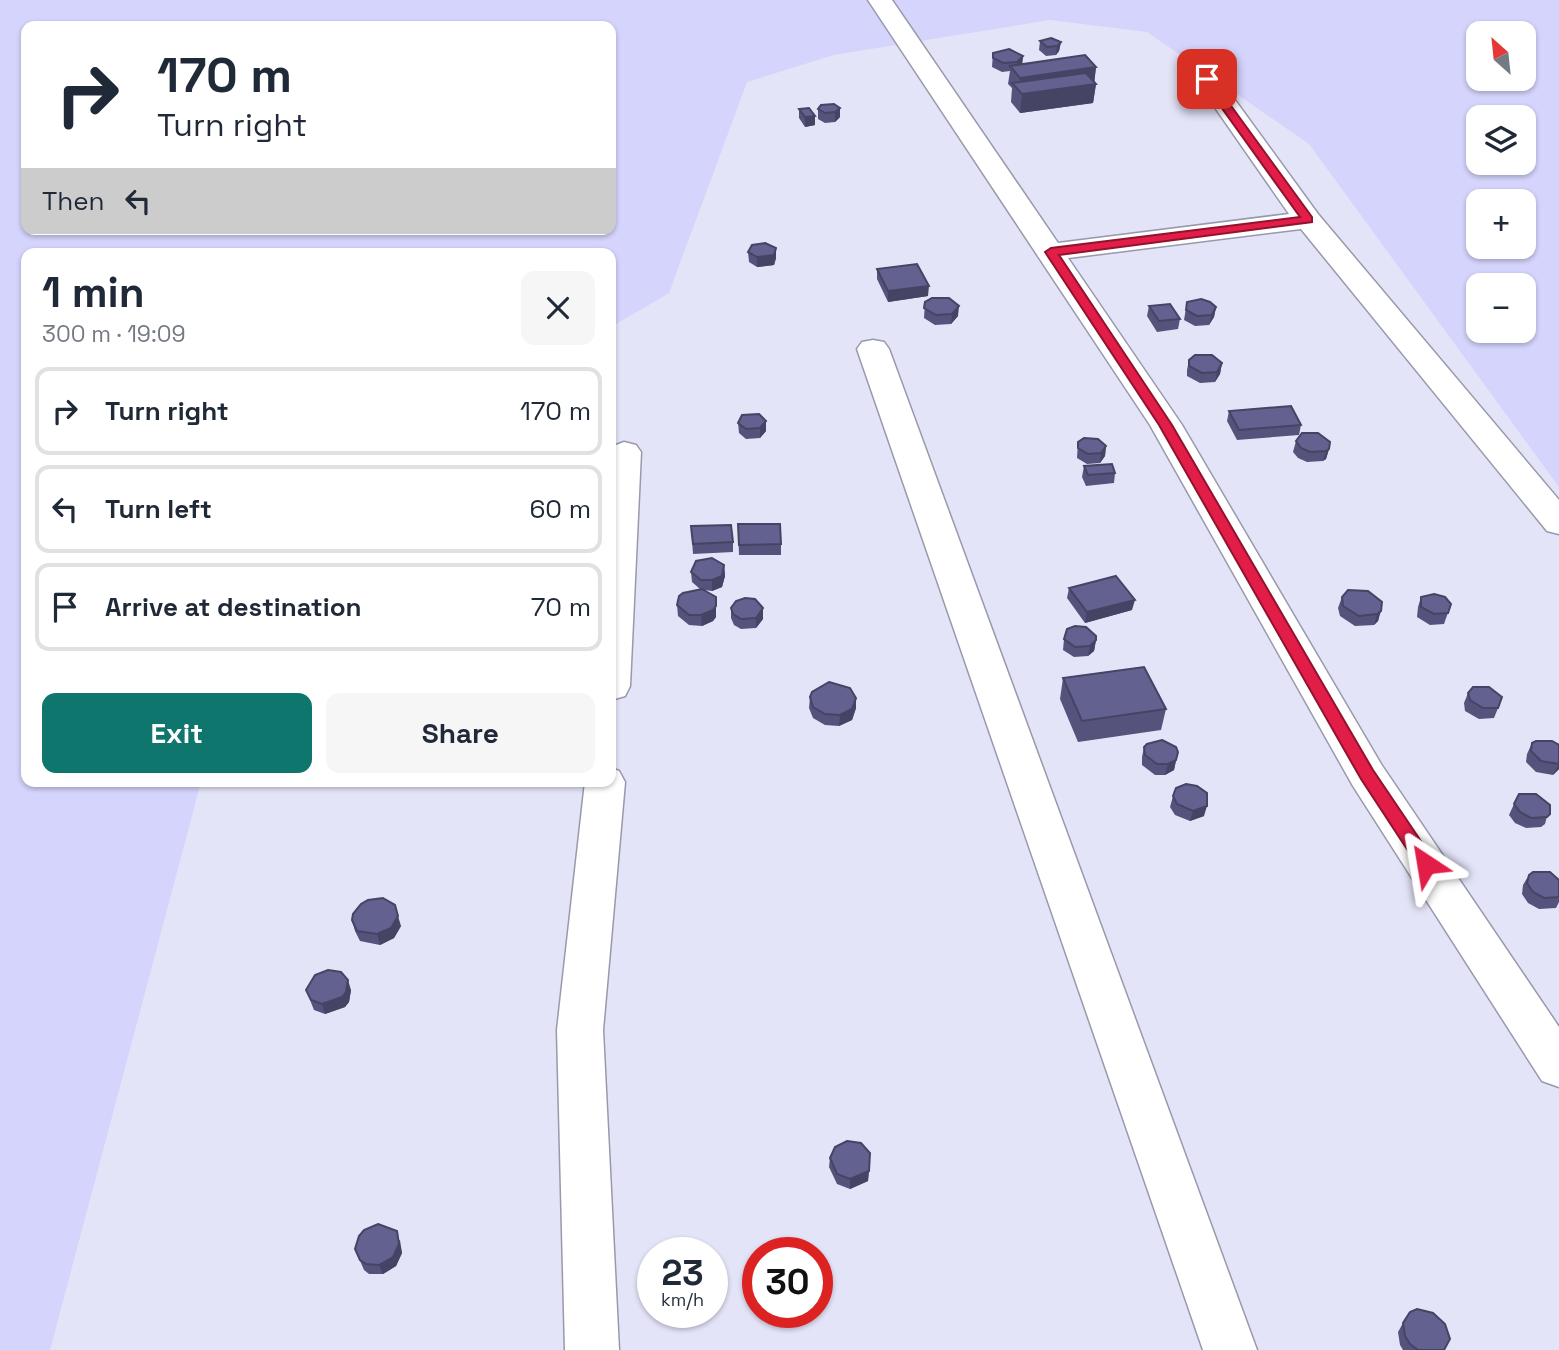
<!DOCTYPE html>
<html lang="en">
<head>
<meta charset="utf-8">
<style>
	:root { --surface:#fff; --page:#f6f6f7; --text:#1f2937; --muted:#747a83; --line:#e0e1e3; --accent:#0f766e }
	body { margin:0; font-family:"Space Grotesk",sans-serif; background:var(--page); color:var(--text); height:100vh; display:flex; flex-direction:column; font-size:26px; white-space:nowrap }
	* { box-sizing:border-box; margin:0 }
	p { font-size:23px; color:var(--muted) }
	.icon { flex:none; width:38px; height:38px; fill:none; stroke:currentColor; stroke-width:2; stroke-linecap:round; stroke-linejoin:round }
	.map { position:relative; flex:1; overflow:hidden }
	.drawer { position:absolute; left:21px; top:248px; width:595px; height:539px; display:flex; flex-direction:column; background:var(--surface); border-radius:14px; box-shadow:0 2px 5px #0004 }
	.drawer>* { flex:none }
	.banner { position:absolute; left:21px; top:21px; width:595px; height:214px; border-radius:14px; box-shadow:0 2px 5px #0004; background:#fff; color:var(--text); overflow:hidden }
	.needle { width:46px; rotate:333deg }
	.tools { position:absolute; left:1466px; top:21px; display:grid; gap:14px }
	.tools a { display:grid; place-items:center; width:70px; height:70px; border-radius:14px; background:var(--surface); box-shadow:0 2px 5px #0004; font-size:35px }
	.speed { position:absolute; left:637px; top:1237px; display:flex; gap:14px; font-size:35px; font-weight:700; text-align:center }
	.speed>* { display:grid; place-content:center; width:91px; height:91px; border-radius:50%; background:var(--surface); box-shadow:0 2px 5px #0004; line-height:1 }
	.speed small { font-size:18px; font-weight:400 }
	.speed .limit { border:10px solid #d22; background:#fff; color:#111 }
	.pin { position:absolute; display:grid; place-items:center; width:60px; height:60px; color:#fff; margin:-30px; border-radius:14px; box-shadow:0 4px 10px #0006 }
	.me { position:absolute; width:77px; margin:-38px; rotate:327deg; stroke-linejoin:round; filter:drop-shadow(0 0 5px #0008) }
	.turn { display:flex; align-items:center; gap:24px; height:147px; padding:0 21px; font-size:32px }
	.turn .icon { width:91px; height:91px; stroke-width:2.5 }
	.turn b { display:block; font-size:49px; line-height:60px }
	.then { display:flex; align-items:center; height:66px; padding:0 21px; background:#0003; gap:14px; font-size:26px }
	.round { display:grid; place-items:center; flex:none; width:74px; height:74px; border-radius:14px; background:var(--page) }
	.summary { display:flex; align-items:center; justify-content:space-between; height:119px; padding:0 21px }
	h1 { font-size:42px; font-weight:700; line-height:52px }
	.action { display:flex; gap:14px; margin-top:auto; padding:14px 21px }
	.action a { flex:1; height:80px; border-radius:14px; background:var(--accent); color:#fff; font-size:28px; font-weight:700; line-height:80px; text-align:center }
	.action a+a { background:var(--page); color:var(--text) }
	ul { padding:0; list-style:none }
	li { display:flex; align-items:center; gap:21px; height:88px; margin:0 14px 10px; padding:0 7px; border:4px solid var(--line); border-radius:14px }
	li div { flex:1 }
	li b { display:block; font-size:26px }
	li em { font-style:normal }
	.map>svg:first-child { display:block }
	.green { fill:#d4d4fc; fill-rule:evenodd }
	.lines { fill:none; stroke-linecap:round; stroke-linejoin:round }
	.minor-casing { stroke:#9999ac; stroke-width:3 }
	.minor { fill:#fff; fill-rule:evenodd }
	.wall { fill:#55537b }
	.shaded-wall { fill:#454464 }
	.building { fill:#63618f; stroke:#454464; stroke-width:2 }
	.route { fill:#e11d48; stroke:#92132f; stroke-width:2 }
</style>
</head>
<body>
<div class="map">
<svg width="1559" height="1350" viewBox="0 0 1559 1350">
	<rect width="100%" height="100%" fill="#e4e4f9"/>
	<path class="green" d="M0,0H1559V487L1309,144L1147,32L1050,20L834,55L747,82L669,293L611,327V254H26V782H201L50,1350H0ZM26,26H611V229H26ZM1479,33H1524V79H1479ZM1479,117H1524V163H1479ZM1479,201H1524V247H1479ZM1479,285H1524V331H1479Z"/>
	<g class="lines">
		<defs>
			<path id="minor" d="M868,0H892L1058,243L1289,214L1195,79L1198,74L1207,72L1216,74L1318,214L1559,500V534L1547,531L1301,229L1068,258L1182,425L1381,764L1559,1027V1087L1542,1081L1353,786L1150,425Z
				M873,340L884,342L889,349L1257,1350H1203L857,349L862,342Z
				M624,442L636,445L641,452L630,686L625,696L611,700V447Z
				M611,768L619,771L625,782L603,1030L619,1350H565L557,1030L585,782H611Z"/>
		</defs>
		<use href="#minor" class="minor-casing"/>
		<use href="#minor" class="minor"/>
	</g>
	<path class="wall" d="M1040,41L1061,42L1059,51L1056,55L1046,56L1039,50Z
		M993,53L1023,56L1022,64L1096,67L1094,83L1096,84L1093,103L1020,113L1011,102L1012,88L1008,84L1010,71L1002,72L992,67Z
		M840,108V117L835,122L825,123L818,119V109Z
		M799,109L815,116V125L805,127L799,118Z
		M748,252L776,258L774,265L757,267L749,262Z
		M877,269L928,296L888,302L877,279Z
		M925,302L958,316L951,324L935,325L924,318Z
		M1187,302L1216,307L1214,317L1209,325L1195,326L1184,320Z
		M1149,306L1180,319L1178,329L1157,332L1147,316Z
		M1189,360L1222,363L1220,374L1215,382L1200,383L1187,376V370Z
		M1229,411L1301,425L1299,435L1237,440L1227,421Z
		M742,415L766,431L760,438L746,439L739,433L738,423Z
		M1296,441L1329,449L1326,459L1323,461L1307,462L1298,458L1293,452Z
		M1078,442L1106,446L1105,456L1100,463L1087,464L1077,458Z
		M1084,466L1115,473L1114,483L1086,486L1082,477Z
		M738,524L781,544V555H739Z
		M691,526L733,542V552L693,554Z
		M724,565L725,576L722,587L712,591L704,590L716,597V617L713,621L702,626L689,625L678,616L677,605L700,589L692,582L691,572Z
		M1069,588L1132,610L1085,623L1067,598Z
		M1342,597L1382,602L1378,621L1374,625L1355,626L1340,616L1338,608Z
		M1421,597L1451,604L1444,624L1430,625L1417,617L1418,607Z
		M731,608H763V619L756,628L741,629L734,625L731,618Z
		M1064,639L1096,640L1094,651L1088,656L1074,657L1063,650Z
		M1063,678L1166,709L1161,730L1078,742L1060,699Z
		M1468,693L1498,708L1494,718L1479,719L1465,711L1464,703Z
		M810,697L856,698V708L852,720L839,726L825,725L813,718L809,708Z
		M1532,743L1559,745V769L1553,775L1536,772L1526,762L1527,754Z
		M1144,747L1178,752L1174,770L1165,775H1155L1142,765V757Z
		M1173,796L1204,816L1190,821L1175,815L1170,807Z
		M1514,804L1550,805L1545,824L1541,827L1526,828L1515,823L1509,815Z
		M1529,875L1559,880V902L1556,908L1539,909L1528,903L1522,894L1523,885Z
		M352,920L401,926L394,938L380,945L360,941L355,931Z
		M306,990H351L349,1002L345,1007L325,1014L314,1010Z
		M870,1153L868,1181L850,1189L837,1184L829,1167L830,1158Z
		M400,1240L402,1253L396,1266L383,1274H369L364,1270L355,1249Z
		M1403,1323L1444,1350H1403L1400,1345L1398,1332Z"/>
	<path class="shaded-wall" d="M1061,42L1059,51L1056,55L1057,46Z
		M1023,56L1022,65L1016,71L1017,62Z
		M1096,67L1094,85L1096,84L1093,103L1020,113L1022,94L1019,91L1020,78Z
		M840,108V117L835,122V112Z
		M815,116V125L805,127V117Z
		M776,248V258L774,265L757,267V257Z
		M929,286L928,296L888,302V291Z
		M959,306L958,316L951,324L952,314Z
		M1216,307L1214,317L1209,325L1212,315Z
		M1222,363L1220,374L1215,382L1217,372Z
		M766,421V431L760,438V428Z
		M1106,446L1105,456L1100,463L1101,453Z
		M1329,449L1326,459L1323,461L1326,451Z
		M724,565L725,576L722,587L712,591V580Z
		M1135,600L1132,610L1085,623L1087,612Z
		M716,606V617L713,621L702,626L701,615Z
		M763,608V619L756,628V618Z
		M1381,611L1378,621L1374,625L1377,614Z
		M1096,640L1094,651L1088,656L1090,646Z
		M856,698V708L852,720L839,726L840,715Z
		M1176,760L1174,770L1165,775L1168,764Z
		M1559,764V769L1553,775Z
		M1207,806L1204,816L1190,821L1193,811Z
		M398,916L401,926L394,938L380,945L377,934Z
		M348,980L351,990L349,1002L345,1007L325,1014L322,1004Z
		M869,1171L868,1181L850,1189V1179Z
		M397,1231L402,1253L396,1266L383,1274L379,1265Z"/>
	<path class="building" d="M1051,38L1061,42L1057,46L1047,47L1040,41Z
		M1009,49L1023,56L1017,62L1003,63L993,58V53Z
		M1085,55L1096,67L1020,78L1010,66Z
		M1086,73L1096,84L1022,94L1012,83Z
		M834,104L840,108L835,112L825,113L818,109L821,105Z
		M809,108L815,116L805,117L799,109Z
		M765,243L776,248L774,255L757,257L748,252L752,245Z
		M917,264L929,286L888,291L877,269Z
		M932,298H949L959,306L952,314L936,315L924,308L925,302Z
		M1201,299L1210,302L1216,307L1212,315L1197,316L1186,310L1187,302Z
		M1170,304L1180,319L1159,321L1149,306Z
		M1195,355H1212L1222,363L1217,372L1202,373L1189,366V360Z
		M1291,406L1301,425L1239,430L1229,411Z
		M759,414L766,421L760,428L746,429L738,423L742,415Z
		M1302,433H1318L1330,442L1329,449L1326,451L1310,452L1301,448L1296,441Z
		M1084,438L1098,439L1106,446L1101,453L1088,454L1078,448V442Z
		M1112,464L1115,473L1088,475L1084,466Z
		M738,524H780L781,544L739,545Z
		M731,525L733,542L693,544L691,526Z
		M712,558L724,565L722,576L712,580H701L691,572L696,561Z
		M1116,576L1135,600L1087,612L1069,588Z
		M702,589L716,597V606L713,610L701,615H689L677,605L679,596L683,593Z
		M1348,590L1368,591L1382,602L1381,611L1377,614L1359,616L1343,606L1342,597Z
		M1434,594L1445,597L1451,604L1448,613L1434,614L1421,607V597Z
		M745,598L755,599L763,608L756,618L741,619L733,614L731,608L736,601Z
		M1075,626L1086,627L1096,636V640L1090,646L1075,647L1064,639L1067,629Z
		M1144,667L1166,709L1082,721L1063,678Z
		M829,682L850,688L856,698L852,709L840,715L825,714L813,707L810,697L812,692Z
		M1473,687H1489L1502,697L1498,708H1483L1470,700L1468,693Z
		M1162,740L1176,747L1178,752L1176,760L1168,764H1157L1145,755L1144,747L1147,744Z
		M1536,741H1552L1559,745V764L1541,761L1531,751L1532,743Z
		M1186,784L1197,786L1207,793V806L1193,811L1177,804L1173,796L1176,788Z
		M1519,794H1536L1550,805V814L1547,817L1531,818L1520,812L1514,804Z
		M1533,872H1550L1559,880V897L1544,898L1533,892L1527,883L1529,875Z
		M383,898L395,905L398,916L391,928L377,934L357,931L352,920L353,914L361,904L368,900Z
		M328,970L341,972L348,980L346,992L342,997L322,1004L311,1000L306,990L315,975Z
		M847,1141L861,1143L870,1153L869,1171L850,1179L837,1174L830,1158L835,1147Z
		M378,1224L397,1231L399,1244L393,1257L379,1265L366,1264L360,1260L355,1249L359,1236L364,1230Z
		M1417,1309L1433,1313L1445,1324L1450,1339L1444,1350H1418L1410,1344L1405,1336L1403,1323L1410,1312Z"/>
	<path class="route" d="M1203,77H1210L1312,217V222L1059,255L1172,425L1373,770L1433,859L1435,864L1433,869H1420L1361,779L1159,425L1045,252L1051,248L1300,217L1201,79Z"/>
</svg>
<div class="tools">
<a><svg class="needle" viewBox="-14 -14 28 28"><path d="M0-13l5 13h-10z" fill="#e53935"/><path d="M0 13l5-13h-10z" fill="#747a83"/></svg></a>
<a><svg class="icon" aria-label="layers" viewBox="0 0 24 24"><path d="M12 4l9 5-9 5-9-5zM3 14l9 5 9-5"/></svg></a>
<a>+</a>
<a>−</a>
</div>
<div class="speed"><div>23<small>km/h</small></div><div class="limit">30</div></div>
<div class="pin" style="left:1207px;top:79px;background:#d93025"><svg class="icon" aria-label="arrive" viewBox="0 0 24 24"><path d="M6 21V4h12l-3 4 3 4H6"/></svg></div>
<svg class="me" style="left:1426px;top:864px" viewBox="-20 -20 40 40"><path d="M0-17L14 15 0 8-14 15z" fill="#e11d48" stroke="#fff" stroke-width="4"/></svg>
<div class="banner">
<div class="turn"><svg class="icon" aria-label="right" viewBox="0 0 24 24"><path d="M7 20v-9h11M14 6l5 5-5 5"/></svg><div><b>170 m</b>Turn right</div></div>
<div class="then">Then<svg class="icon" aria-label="left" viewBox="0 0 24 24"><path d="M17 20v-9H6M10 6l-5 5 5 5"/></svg></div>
</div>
<section class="drawer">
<div class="summary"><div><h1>1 min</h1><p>300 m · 19:09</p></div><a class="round"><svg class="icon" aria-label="close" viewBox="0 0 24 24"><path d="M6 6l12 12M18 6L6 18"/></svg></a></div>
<ul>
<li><svg class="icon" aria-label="right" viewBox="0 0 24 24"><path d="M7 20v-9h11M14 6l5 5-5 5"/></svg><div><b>Turn right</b></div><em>170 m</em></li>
<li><svg class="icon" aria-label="left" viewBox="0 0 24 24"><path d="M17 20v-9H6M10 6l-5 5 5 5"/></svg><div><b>Turn left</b></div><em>60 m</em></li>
<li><svg class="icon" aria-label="arrive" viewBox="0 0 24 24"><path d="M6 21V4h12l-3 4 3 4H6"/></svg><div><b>Arrive at destination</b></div><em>70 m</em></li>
</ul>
<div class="action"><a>Exit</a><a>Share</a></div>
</section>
</div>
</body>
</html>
